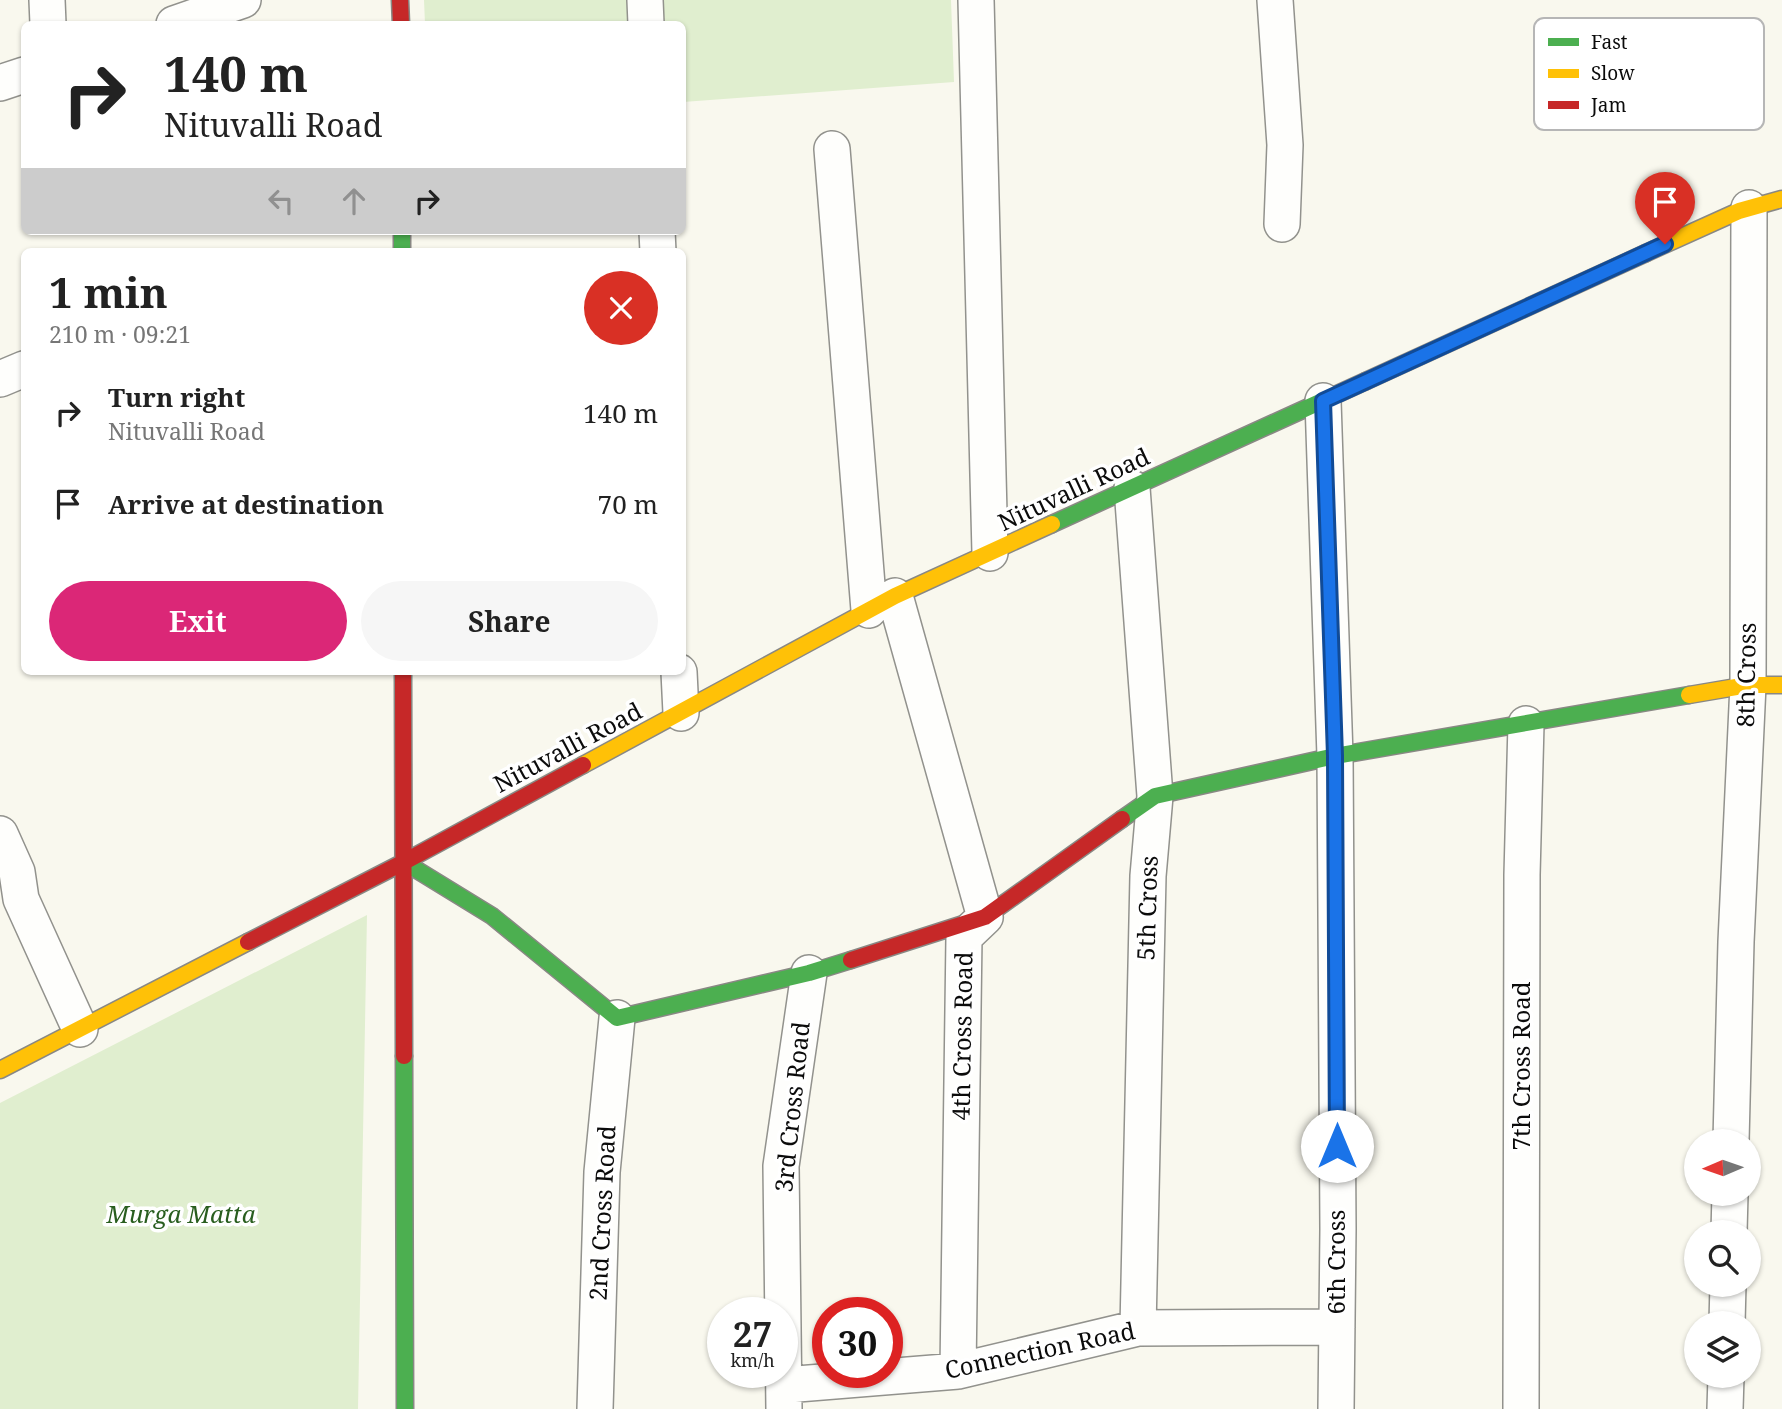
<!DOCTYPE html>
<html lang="en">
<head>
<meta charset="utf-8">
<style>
	:root { --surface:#fff; --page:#f6f6f6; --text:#222; --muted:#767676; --accent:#db2777 }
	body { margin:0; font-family:"Noto Serif",serif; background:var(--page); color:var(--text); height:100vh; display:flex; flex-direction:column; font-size:26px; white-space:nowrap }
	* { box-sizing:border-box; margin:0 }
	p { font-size:23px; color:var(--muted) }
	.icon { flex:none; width:38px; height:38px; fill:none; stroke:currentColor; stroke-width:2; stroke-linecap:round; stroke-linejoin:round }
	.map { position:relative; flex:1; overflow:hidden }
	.side { position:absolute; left:21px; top:248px; width:665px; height:427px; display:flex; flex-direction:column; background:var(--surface); border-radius:10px; box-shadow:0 2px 5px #0004 }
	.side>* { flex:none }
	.banner { position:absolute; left:21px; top:21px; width:665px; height:214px; border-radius:10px; box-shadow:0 2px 5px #0004; background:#fff; color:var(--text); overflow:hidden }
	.needle { width:46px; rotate:268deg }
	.buttons { position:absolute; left:1684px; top:1129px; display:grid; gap:14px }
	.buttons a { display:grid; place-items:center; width:77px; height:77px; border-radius:50%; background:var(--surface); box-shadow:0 2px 5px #0004; font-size:35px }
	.speed { position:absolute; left:707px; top:1297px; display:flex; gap:14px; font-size:35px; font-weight:700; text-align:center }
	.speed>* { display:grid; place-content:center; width:91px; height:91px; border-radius:50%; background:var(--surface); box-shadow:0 2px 5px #0004; line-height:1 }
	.speed small { font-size:18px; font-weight:400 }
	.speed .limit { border:10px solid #d22; background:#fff; color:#111 }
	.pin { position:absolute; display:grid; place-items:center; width:60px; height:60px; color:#fff; margin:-72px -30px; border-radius:50% 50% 50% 0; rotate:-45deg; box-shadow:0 0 7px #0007 }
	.pin .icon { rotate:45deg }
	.me { position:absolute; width:77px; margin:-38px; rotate:0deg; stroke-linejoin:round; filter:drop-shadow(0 0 5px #0008) }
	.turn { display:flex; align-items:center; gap:24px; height:147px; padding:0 28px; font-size:32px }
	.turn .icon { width:91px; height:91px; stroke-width:2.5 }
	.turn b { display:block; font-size:49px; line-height:60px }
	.lanes { display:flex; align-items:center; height:66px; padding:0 28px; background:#0003; justify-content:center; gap:35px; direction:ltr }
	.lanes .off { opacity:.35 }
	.round { display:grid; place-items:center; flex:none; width:74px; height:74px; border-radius:37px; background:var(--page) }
	.summary { display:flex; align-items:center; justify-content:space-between; height:119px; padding:0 28px }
	h1 { font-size:42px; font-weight:700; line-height:52px }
	.cta { display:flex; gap:14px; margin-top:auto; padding:14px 28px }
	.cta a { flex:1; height:80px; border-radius:42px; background:var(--accent); color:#fff; font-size:28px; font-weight:700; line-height:80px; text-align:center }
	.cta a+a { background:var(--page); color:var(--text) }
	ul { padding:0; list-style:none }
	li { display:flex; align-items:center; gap:21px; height:91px; padding:0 28px }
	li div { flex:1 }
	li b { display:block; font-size:26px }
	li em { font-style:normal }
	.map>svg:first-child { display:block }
	.green { fill:#e0eecf }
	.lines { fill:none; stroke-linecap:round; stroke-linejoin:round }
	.street-casing { stroke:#92928d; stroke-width:38 }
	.fast-casing { stroke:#898884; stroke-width:19 }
	.slow-casing { stroke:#898884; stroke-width:19 }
	.jam-casing { stroke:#898884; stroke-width:19 }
	.street { stroke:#fefefc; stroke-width:35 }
	.fast { stroke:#4caf50; stroke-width:16 }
	.slow { stroke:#ffc107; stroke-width:16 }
	.jam { stroke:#c62828; stroke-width:16 }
	.route-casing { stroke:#114b97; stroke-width:18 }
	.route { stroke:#1a73e8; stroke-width:12 }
	.labels { text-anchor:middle; stroke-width:7; stroke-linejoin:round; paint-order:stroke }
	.street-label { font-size:24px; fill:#0b0b0b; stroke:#fff }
	.park-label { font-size:24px; font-style:italic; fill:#295e1f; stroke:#fff }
	.key { fill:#fff; stroke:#b6b6b6; stroke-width:2 }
	.key-label { font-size:19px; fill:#0b0b0b }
</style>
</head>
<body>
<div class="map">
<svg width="1782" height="1409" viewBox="0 0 1782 1409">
	<rect width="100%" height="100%" fill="#f9f8ee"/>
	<path class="green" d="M424,0H951L954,82L683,102L682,24H425Z
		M367,915L358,1409H0V1103Z"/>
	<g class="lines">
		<defs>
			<path id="street" d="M47,0L48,24
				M645,0L646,24
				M976,0L990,553
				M1275,0L1285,145L1282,224
				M174,24L243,0
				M0,83L24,75
				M832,149L869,610
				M657,231L658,252
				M0,379L24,369
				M1323,401L1335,756L1338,1229L1336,1409
				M1132,488L1155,796L1148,876L1138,1328
				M895,596L985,917L964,937L958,1371
				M679,672L681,713
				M0,834L17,872L21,899L80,1029
				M1731,1141L1736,942L1748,685L1749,208
				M1729,1232L1730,1194
				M1727,1323L1728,1284
				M785,1385L958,1371L1138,1328L1337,1327
				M595,1409L602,1172L617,1018
				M784,1409L781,1166L809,973
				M1521,1409L1522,875L1526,724
				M1725,1409L1726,1376"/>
			<path id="fast" d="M402,231V252
				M1052,524L1366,381
				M1122,819L1155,796L1335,756L1689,695
				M404,862L492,916L617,1018L809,973L851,960
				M404,1056L405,1409"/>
			<path id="slow" d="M1646,253L1739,211L1782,199
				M1689,695L1748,685H1782
				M583,765L895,596L1052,524
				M0,1070L248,942"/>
			<path id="jam" d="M400,0L401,24
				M1366,381L1646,253
				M403,672L404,1056
				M248,942L404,862L583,765
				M851,960L985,917L1122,819"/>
		</defs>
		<use href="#street" class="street-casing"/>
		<use href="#fast" class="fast-casing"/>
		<use href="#slow" class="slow-casing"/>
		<use href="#jam" class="jam-casing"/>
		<use href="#street" class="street"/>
		<use href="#fast" class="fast"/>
		<use href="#slow" class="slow"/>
		<use href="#jam" class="jam"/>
	</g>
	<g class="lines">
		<defs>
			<path id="route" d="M1337,1146L1335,756L1323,401L1665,244"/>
		</defs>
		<use href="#route" class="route-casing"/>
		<use href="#route" class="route"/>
	</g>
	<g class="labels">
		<g class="street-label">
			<text transform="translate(1074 490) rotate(-25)" y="8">Nituvalli Road</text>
			<text transform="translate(1747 675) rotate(-89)" y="8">8th Cross</text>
			<text transform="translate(568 748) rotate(-28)" y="8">Nituvalli Road</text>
			<text transform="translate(1148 908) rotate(-88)" y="8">5th Cross</text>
			<text transform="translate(963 1036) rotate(-89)" y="8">4th Cross Road</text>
			<text transform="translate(1522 1066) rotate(-90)" y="8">7th Cross Road</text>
			<text transform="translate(793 1107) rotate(-84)" y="8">3rd Cross Road</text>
			<text transform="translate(603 1213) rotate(-87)" y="8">2nd Cross Road</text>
			<text transform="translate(1337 1262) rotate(-90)" y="8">6th Cross</text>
			<text transform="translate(1040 1351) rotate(-12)" y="8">Connection Road</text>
		</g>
		<g class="park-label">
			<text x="181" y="1223">Murga Matta</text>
		</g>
	</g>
	<rect x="1534" y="18" width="230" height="112" rx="10" class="key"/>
	<rect x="1548" y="38" width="31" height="8" fill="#4caf50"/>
	<rect x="1548" y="69" width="31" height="9" fill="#ffc107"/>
	<rect x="1548" y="101" width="31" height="8" fill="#c62828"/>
	<g class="key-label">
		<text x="1591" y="49">Fast</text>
		<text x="1591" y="80">Slow</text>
		<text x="1591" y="112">Jam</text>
	</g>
</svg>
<div class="buttons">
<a><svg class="needle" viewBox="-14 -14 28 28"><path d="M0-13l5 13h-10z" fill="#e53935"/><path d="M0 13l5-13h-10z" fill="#767676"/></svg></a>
<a><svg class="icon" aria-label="search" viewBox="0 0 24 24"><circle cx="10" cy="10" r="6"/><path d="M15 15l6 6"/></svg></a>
<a><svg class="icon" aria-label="layers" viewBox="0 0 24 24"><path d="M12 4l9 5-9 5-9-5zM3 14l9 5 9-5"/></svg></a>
</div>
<div class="speed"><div>27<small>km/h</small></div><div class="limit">30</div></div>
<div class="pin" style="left:1665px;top:244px;background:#d93025"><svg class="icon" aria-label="arrive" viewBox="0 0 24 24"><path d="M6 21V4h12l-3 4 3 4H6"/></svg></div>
<svg class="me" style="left:1337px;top:1146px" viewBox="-20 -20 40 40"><circle r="19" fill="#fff"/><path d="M0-13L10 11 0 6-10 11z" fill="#1a73e8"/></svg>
<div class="banner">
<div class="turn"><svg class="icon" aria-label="right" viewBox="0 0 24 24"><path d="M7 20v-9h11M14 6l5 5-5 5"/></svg><div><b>140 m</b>Nituvalli Road</div></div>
<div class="lanes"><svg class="icon off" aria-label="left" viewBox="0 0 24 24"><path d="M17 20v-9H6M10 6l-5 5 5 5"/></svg><svg class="icon off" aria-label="ahead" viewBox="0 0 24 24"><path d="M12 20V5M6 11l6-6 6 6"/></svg><svg class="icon" aria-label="right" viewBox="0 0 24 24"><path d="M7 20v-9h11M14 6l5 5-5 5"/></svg></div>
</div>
<section class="side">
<div class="summary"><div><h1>1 min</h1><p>210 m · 09:21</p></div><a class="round" style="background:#d93025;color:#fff"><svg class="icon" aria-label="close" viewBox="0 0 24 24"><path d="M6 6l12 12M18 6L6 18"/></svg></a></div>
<ul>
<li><svg class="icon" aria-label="right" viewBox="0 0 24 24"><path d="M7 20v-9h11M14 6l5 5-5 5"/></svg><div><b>Turn right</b><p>Nituvalli Road</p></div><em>140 m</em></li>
<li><svg class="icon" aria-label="arrive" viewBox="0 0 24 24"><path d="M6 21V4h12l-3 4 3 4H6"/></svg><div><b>Arrive at destination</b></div><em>70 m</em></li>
</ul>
<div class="cta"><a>Exit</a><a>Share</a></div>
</section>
</div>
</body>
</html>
